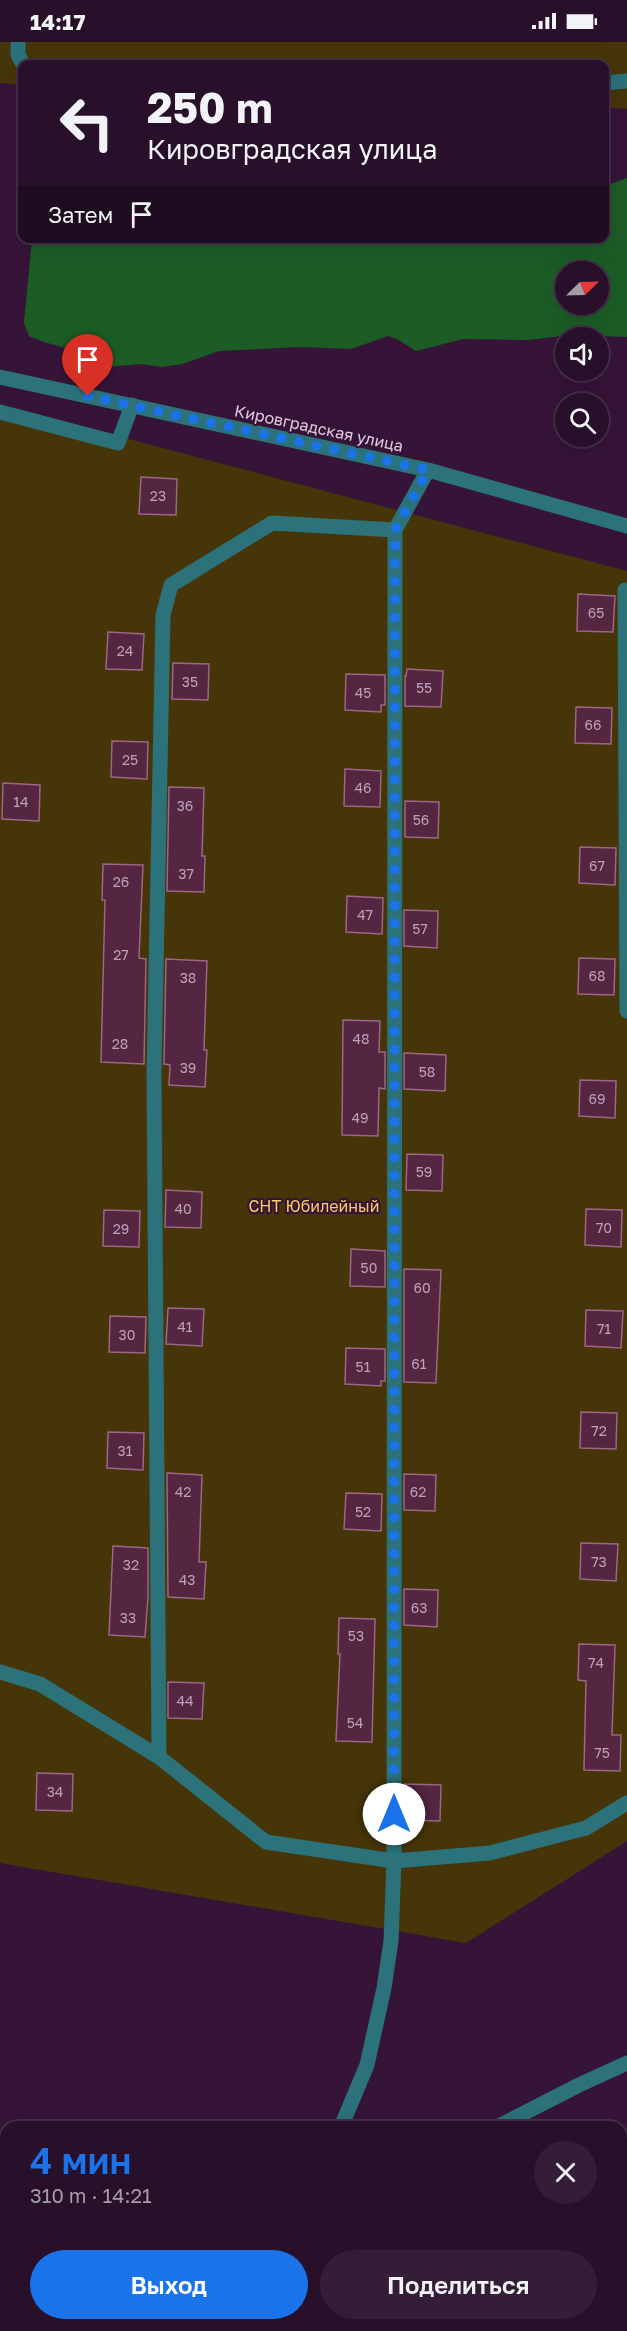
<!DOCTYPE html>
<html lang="ru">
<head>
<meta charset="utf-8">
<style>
	:root { --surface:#280f2a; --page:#341d36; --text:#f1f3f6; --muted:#a59ca8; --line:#442f47; --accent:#1a73e8 }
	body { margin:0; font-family:"Golos Text",sans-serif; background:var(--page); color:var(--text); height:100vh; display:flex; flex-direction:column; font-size:22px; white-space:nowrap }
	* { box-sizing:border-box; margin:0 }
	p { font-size:20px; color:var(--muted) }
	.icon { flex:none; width:33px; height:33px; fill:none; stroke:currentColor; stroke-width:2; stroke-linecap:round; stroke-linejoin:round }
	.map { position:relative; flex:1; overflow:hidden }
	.panel { position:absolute; left:0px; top:2079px; width:627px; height:210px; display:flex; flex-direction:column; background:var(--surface); border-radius:18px 18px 0 0; box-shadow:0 6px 24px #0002,0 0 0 2px var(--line) }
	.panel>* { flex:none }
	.hud { position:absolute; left:18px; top:18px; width:591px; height:183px; border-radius:12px; box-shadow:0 6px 24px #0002,0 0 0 2px var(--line); background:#280f2a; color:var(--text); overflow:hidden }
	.needle { width:39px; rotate:67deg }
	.buttons { position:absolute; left:555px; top:219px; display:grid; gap:12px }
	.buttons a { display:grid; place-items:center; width:54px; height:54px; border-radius:50%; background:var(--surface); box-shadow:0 6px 24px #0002,0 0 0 2px var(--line); font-size:30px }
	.pin { position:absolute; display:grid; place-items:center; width:51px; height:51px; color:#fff; margin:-62px -26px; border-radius:50% 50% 50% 0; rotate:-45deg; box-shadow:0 0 6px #0007 }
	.pin .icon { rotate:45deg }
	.me { position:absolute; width:66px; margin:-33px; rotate:0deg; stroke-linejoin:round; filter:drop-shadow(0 0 4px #0008) }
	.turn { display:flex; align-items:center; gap:21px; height:126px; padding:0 30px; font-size:27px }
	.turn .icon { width:78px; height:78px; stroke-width:2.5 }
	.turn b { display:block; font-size:42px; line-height:51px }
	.then { display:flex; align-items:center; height:57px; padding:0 30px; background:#0003; gap:12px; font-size:22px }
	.round { display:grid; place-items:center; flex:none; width:63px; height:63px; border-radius:32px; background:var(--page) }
	.headline { display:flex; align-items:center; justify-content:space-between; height:102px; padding:0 30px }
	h1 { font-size:36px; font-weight:600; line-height:45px; color:var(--accent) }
	.action { display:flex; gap:12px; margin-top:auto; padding:12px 30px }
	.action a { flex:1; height:69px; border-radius:36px; background:var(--accent); color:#fff; font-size:24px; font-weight:600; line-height:69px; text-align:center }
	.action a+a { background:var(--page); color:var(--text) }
	.status { display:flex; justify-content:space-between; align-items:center; height:42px; padding:0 30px; background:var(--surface); direction:ltr }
	.status svg { height:16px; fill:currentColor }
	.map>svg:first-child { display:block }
	.green { fill:#463508 }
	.water { fill:#1c5d26; fill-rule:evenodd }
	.building { fill:#542641; stroke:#9b6783; stroke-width:1.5 }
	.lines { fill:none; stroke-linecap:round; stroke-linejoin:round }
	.minor { stroke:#2b727a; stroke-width:15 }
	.route { stroke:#1a73e8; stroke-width:10; stroke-dasharray:0 18 }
	.labels { text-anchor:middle; stroke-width:4.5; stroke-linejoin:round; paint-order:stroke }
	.number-label { font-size:14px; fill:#bda1b8 }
	.street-label { font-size:16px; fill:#e0cae0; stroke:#361438 }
	.park-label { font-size:16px; fill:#f8cb61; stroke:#361438 }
</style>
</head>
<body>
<div class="status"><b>14:17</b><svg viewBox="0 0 49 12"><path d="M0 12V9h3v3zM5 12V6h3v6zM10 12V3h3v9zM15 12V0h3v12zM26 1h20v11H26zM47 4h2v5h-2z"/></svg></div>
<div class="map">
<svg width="627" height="2289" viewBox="0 0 627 2289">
	<rect width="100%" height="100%" fill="#361438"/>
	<path class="green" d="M0,0H627V67L605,65L604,22H22V43L0,41Z
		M0,363L627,529V1799L466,1901L0,1821Z"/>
	<path class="water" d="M627,136V295L570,293L528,298L463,297L416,309L397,297L388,294L351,307L301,305L219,309L182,322L162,325L140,322L98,326L69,307L44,300L29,294L24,281L32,197L604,196L605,144ZM566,230H598V262H566Z"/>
	<path class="building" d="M141,435L177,437L176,473L139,472Z
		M578,552L615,554L613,590L577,589Z
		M108,590L144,592L142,628L106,627Z
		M173,621L209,622L208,658L172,657Z
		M407,627L443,629L441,665L405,664V634H406Z
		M346,632L385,633V663H381V670L345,668Z
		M576,665L612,666L611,702L575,701Z
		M112,699L148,700L147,737L111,735Z
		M345,727L381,729L380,765L344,764Z
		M3,741L40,743L39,779L2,777Z
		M169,745L204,746L202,814H205L204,850L167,849Z
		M405,759L439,760L438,796L405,795Z
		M580,805L616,806L615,843L579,841Z
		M103,822L143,823L139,916L146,917L144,1022L101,1020L105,858H102Z
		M347,854L383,856L382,892L346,890Z
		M404,868L438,869L437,906L404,904Z
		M579,916L615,917L614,953L578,952Z
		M166,917L207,919L204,1008H207L205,1045L169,1043L170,1023L164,1022Z
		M343,978L380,979L379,1010H385V1047L379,1046L378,1094L342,1093Z
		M404,1011L446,1013L445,1049L404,1047Z
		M580,1038L616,1039L615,1076L579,1074Z
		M407,1112L443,1113L442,1149L406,1148Z
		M166,1148L202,1150L201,1186L165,1185Z
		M586,1167L622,1168L621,1205L585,1203Z
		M104,1168L140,1169L139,1205L103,1204Z
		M351,1207L385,1209V1245L350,1244Z
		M404,1227L441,1228L436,1341L404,1340Z
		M168,1266L204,1267L202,1304L166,1302Z
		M586,1268L623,1269L621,1306L585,1304Z
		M110,1274L146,1275L145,1311L109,1310Z
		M346,1306L385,1307V1339H381V1344L345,1342Z
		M581,1370L617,1371L616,1407L580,1406Z
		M108,1390L144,1391L143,1428L107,1426Z
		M167,1431L202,1433L199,1520H206L204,1557L168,1555Z
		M404,1432L436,1433L435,1469L404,1468Z
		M346,1451L382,1452L381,1489L344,1487Z
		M581,1501L618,1502L616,1539L580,1537Z
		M113,1504L148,1506V1555L145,1595L109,1593Z
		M404,1547L438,1548L437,1585L404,1583Z
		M339,1576L375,1577L372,1700L336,1699L340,1612H338Z
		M579,1602L615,1603L612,1693H621L620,1729L584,1728L586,1639L578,1638Z
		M168,1640L204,1641L202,1677L168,1676Z
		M37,1731L73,1732L72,1769L36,1768Z
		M404,1742L441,1743L440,1779L404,1778Z"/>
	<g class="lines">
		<path class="minor" d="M18,0V13L23,22
			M604,41L627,39
			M0,335L428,428L627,484
			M0,370L118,401L132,363
			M625,548L627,969
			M0,1630L40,1642L159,1715L266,1800L394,1819L490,1811L586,1786L627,1761
			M159,1715L154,1030L163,573L171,543L272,481L395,488L428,428
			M341,2085L367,2023L384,1946L391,1899L394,1819L395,488
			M497,2085L579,2043L627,2021
			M0,2247H6
			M394,2283L400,2289"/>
	</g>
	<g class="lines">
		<path class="route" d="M88,354L428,428L395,488L394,1772"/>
	</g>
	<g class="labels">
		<g class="number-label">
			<text x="158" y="459">23</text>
			<text x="596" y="576">65</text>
			<text x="125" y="614">24</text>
			<text x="190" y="645">35</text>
			<text x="424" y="651">55</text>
			<text x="363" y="656">45</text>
			<text x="593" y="688">66</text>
			<text x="130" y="723">25</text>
			<text x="363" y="751">46</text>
			<text x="21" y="765">14</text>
			<text x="185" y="769">36</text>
			<text x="421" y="783">56</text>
			<text x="597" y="829">67</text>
			<text x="186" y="837">37</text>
			<text x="121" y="845">26</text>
			<text x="365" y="878">47</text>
			<text x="420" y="892">57</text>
			<text x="121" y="918">27</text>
			<text x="597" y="939">68</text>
			<text x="188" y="941">38</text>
			<text x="361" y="1002">48</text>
			<text x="120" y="1007">28</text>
			<text x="188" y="1031">39</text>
			<text x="427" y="1035">58</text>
			<text x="597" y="1062">69</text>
			<text x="360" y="1081">49</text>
			<text x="424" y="1135">59</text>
			<text x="183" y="1172">40</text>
			<text x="604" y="1191">70</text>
			<text x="121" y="1192">29</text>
			<text x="369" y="1231">50</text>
			<text x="422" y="1251">60</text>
			<text x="185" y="1290">41</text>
			<text x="604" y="1292">71</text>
			<text x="127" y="1298">30</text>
			<text x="419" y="1327">61</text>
			<text x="363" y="1330">51</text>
			<text x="599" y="1394">72</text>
			<text x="125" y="1414">31</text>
			<text x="183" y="1455">42</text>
			<text x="418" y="1455">62</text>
			<text x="363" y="1475">52</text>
			<text x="599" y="1525">73</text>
			<text x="131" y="1528">32</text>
			<text x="187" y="1543">43</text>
			<text x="419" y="1571">63</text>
			<text x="128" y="1581">33</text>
			<text x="356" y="1599">53</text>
			<text x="596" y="1626">74</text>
			<text x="185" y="1664">44</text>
			<text x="355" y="1686">54</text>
			<text x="602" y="1716">75</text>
			<text x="55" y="1755">34</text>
		</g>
		<g class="street-label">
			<text transform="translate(319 386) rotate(12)" y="6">Кировградская улица</text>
		</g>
		<g class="park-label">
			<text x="314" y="1170">СНТ Юбилейный</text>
		</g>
	</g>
</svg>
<div class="buttons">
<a><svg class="needle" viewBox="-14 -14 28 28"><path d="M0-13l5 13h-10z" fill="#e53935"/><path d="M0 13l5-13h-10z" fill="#a59ca8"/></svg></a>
<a><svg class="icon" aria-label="sound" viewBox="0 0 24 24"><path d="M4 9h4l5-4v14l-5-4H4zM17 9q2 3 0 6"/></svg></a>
<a><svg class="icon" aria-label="search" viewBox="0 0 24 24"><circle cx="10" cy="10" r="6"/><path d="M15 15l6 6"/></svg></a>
</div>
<div class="pin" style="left:88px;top:354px;background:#d93025"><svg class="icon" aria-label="arrive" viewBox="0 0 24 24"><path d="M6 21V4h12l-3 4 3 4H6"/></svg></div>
<svg class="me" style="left:394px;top:1772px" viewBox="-20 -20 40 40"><circle r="19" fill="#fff"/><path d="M0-13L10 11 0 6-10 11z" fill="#1a73e8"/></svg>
<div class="hud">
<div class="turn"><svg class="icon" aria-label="left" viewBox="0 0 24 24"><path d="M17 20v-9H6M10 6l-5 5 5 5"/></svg><div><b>250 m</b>Кировградская улица</div></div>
<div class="then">Затем<svg class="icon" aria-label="arrive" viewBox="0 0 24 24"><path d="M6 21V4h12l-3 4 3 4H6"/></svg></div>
</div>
<section class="panel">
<div class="headline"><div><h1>4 мин</h1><p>310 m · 14:21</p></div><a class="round"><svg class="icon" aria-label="close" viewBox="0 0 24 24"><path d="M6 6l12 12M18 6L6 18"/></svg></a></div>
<div class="action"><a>Выход</a><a>Поделиться</a></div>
</section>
</div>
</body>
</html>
